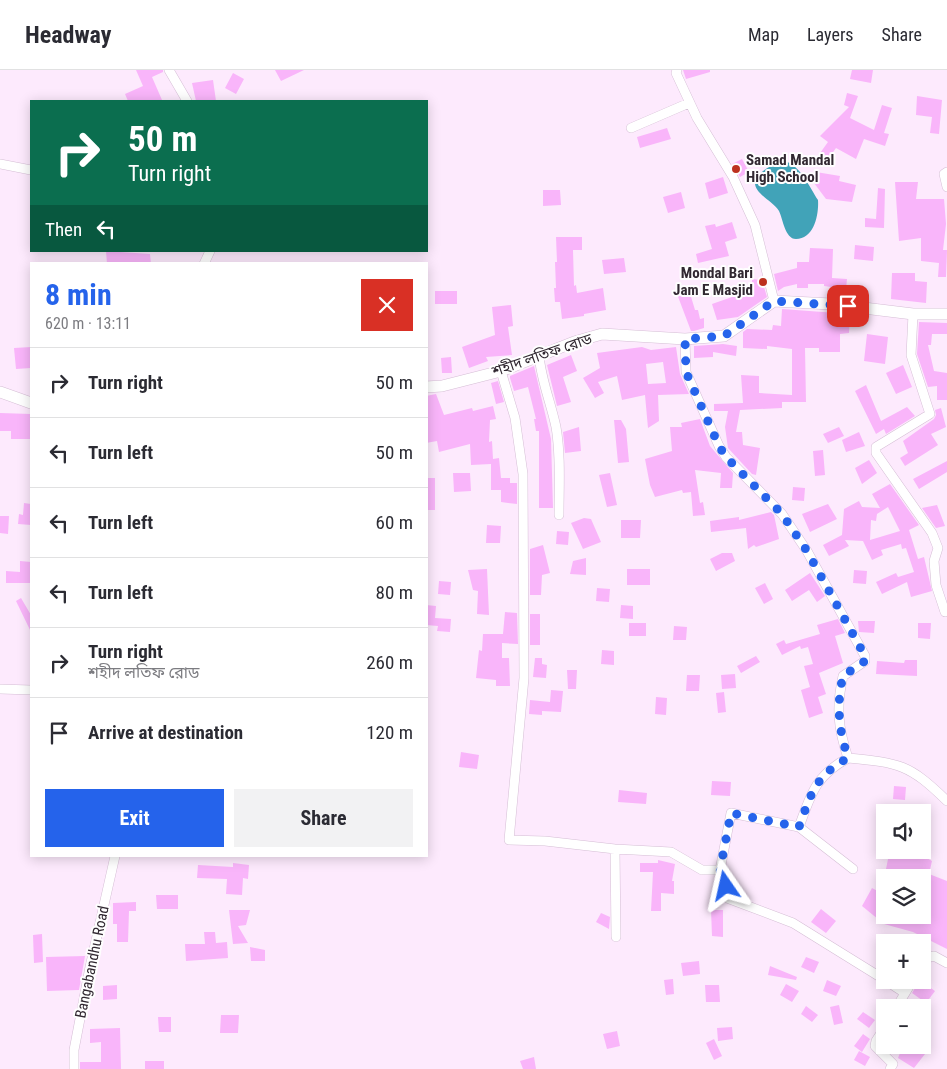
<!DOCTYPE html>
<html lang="en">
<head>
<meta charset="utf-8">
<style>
	:root { --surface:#fff; --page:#f2f2f3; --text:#2b2b33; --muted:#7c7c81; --line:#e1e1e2; --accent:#2563eb }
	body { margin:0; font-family:"Roboto Condensed","Noto Sans Bengali",sans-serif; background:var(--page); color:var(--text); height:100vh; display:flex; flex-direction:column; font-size:19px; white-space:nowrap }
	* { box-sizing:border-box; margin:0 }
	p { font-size:16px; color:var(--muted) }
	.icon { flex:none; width:28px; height:28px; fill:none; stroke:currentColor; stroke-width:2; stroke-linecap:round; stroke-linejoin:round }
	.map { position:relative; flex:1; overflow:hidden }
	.sheet { position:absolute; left:30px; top:192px; width:398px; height:595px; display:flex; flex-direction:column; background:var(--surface); border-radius:0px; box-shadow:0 2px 12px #0003 }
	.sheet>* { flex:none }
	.top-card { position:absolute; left:30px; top:30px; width:398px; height:152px; border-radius:0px; box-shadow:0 2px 12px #0003; background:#0b6e4f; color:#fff; overflow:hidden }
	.fabs { position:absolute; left:876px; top:734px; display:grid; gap:10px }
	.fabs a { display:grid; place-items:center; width:55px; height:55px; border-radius:0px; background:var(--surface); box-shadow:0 2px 12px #0003; font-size:25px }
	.pin { position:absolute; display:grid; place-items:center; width:42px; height:42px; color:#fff; margin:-21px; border-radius:10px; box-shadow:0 2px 8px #0006 }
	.me { position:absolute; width:55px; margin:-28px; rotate:349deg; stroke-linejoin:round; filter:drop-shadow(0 0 4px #0008) }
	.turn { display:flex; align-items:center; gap:18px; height:105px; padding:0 15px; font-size:22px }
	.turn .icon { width:65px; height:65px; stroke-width:2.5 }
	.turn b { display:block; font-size:35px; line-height:42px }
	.then { display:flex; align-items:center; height:48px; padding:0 15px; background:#0003; gap:10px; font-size:19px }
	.round { display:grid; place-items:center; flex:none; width:52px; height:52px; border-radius:0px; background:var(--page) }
	.overview { display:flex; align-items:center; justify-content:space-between; height:85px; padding:0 15px }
	h1 { font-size:30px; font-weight:700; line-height:38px; color:var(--accent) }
	.primary-button { display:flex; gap:10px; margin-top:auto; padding:10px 15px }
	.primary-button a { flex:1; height:58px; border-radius:0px; background:var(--accent); color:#fff; font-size:20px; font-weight:700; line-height:58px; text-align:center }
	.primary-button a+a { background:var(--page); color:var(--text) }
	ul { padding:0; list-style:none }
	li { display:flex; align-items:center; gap:15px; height:70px; padding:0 15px; border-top:1px solid var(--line) }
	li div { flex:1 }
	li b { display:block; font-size:19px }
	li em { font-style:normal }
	header { display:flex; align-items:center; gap:30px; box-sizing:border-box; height:70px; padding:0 25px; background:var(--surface); border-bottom:1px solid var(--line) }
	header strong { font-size:24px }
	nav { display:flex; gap:28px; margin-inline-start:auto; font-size:18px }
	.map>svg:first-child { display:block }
	.water { fill:#41a3b8 }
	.building { fill:#f9b5fa; fill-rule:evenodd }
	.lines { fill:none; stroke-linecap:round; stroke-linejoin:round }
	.minor-casing { stroke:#d5bed5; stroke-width:10 }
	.tertiary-casing { stroke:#d5bed5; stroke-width:12 }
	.minor { stroke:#fff; stroke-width:9 }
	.tertiary { stroke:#fff; stroke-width:11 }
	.route { stroke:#2563eb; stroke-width:9; stroke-dasharray:0 16.2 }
	.poi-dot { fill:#bd311f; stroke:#fefefe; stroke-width:2 }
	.labels { text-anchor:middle; stroke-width:4; stroke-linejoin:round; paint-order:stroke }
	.poi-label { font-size:15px; font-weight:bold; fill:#312831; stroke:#fefefe; text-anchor:start }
	.street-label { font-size:15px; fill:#312831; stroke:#fefefe }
</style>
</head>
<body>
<header>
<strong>Headway</strong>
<nav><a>Map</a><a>Layers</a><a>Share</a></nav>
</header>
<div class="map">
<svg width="947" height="999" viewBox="0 0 947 999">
	<rect width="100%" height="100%" fill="#fdeafd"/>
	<path class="water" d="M781,91C798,90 810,118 818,130C819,145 814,169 796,169C785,169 783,149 779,141C773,131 755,124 755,113C755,103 774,94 781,91Z"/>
	<path class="building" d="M136,0H163V2L152,7L162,30L128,31L125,24L143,16Z
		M275,0H304L281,11Z
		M683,0H710V2L686,9Z
		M852,0H873L871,13L850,9Z
		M233,3L244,9L236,24L225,18Z
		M213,10L216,31H196L192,13Z
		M847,23L858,26L850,48L874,60L882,35L892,38L884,63L889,64L885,76L864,69L856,89L836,78L823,96L815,90L828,72L820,66L849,37L844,35Z
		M917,26L942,30L939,64L930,63L932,47L916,45Z
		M667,58L671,69L640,78L637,67Z
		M742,89L749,102L740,107L732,94Z
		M816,102L840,106L839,111L856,115L852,132L826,129L814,113Z
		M723,107L728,123L709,129L705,113Z
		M895,112H918L916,129H944L946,154L943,180H947L946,207H938L939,193L921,191V168L899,171Z
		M878,118L885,119L884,158L865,157V148L876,149Z
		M543,120H560L561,135L543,136Z
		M681,122L685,138L668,143L663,127Z
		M732,152L737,168L725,172L729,186L698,193L696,184L712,179L705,156L715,154L716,157Z
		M556,167H582V180H573L574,216L576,215L577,223L603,218L606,240L584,244V246L562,249L560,232H555L554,218H556L555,192H557Z
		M855,175L874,177L873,191L854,189Z
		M810,178L833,179L832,208L847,209L846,219L824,216V214H808V218H797V214L784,217L778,221L774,204L797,198V192H809Z
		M106,181L150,184L151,194H107Z
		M624,188L626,202L604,204L602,190Z
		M892,203H915V211L927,212L926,233L891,229Z
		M752,209L762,210L767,227L738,247L717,250L712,234L732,227L752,224Z
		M689,220L695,240H698L700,249L704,248V258L694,261H691L677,224Z
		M435,221H457V234H435Z
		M511,235L513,256L508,257L512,285L486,287L488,291L469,298L462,277L495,265L492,237Z
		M782,239L850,244L849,263L840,264V282H819V278H805L806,332H782V338L740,340L736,362H742L743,375L760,378L756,405L752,404L728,378L725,357L728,341H714V334L743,333L741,305L759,306V323L792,325V279L767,276V279L743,278V262L747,259L772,260L773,255L781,256Z
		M919,252L947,253V264H932L931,275H928L934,301L947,303V330H937V316L928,317L917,284Z
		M867,264L888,267L885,294L864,291Z
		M723,274L737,276L736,286L713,282V287L694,288V276Z
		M31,277V298L16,299L14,278Z
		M642,277L651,280L676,277L680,304L689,324L658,325L659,351L648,358L645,325L622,330L617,306L598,312L604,323L595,328L583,308L600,298L597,283ZM663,292L666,313L648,314L646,294Z
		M571,285L577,301L563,307L571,332L557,336L547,295Z
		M451,287L452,303H442L441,288Z
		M903,295L912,317L896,324L886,303Z
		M534,296L551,369L553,438H539V361H536L534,349H536L528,317L514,321L510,308V306Z
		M498,311L504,332L496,334L491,313Z
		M866,315L881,351L907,337L915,346L886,364L884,359L876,364L855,321Z
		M436,324L444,345L472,338L473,341L493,336L496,349L490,350L489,372L492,371L493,389L499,388L501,408H510V413H517V434L501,432V420H491V394L471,395L470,374L439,382L437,371L426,373V326Z
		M941,338L946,357L931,364L938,375L905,396L900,388L908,383L903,371L934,349L936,345L935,340Z
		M0,343L31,344V369H11V361H0Z
		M700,349L710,376L733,403L732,418H720L721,403L695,400L700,433L703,432L705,445L693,446L691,422L683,423L682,420L655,427L650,415L645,389L672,381L670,357H682L681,353Z
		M614,350H621L626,359L629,392L618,393Z
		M579,357L581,381L565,383L563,362Z
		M839,357L844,366L828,373L823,364Z
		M859,362L865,376L846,382L842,370Z
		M823,380L825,405L815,406L813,381Z
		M869,390L877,403L862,414L855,398Z
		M947,391V402L919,419L913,409Z
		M453,403H470L471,421L454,422Z
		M610,403L617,435L607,437L599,405Z
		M426,408H435V440H426Z
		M890,414L919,455L909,460L918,489L924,487L932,521L911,527L907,512L882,524L876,512L896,503L898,507L914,502L906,478L902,479L901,474L881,480L883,485L872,490L863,471L845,470L849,476L829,486L823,475L842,465L844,439L859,431L862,437L880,438L872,424ZM888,437L900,461L870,470L871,450L876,451L877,444Z
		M793,417L805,418L804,431L792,430Z
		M24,433L31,434V455L18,454L19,444L23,445Z
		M828,434L837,449L810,462L802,444Z
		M937,435L945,456L936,458L922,438Z
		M771,442L774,445L779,469L756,477L754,475L748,479L746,458L711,462L710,451L739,447V450Z
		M0,446H9L8,464L0,463Z
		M584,448L591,449L601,472L583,479L571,453Z
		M621,450H641L640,468H621Z
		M487,455L501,456L500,473H486Z
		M557,461L569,462L568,475L556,474Z
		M543,475L550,503L542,505L541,525H530V479Z
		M722,483H732L735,491L716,501L710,489Z
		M586,488V505L570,504L573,491Z
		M20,491L31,492V513H6V501L20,502Z
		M487,499L489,545L477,544L478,521L473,520L468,500Z
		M627,499H650V515H627Z
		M854,500L867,501L866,514L853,513Z
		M810,503L825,526L817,532L809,520L792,531L785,520Z
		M439,511L451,512L450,525L438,524Z
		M765,513L773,529L764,534L755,518Z
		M597,518L610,519L609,532L596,531Z
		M21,528L31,545V562L16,531Z
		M426,535L436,536L435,548L451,549L450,562L437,561L438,556L426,555Z
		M621,535L633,536V549L620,548Z
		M505,542L517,543L518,574L502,573V588H509L510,616H496V610L476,608L479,580L482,581L483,564H503Z
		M530,544H540V575H530Z
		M838,549L845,563L835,566L843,593L819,603L826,624L818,627L823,643L809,648L801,620L810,617L804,596L813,594L808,577L801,579L800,576L782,585L776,574L784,570L786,574L820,564L817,555Z
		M858,551H875L874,563L859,562Z
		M629,553H646V566H629Z
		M918,553H931L930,569L918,568Z
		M674,556L687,557L686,570H673Z
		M602,580L614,581V595L601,594Z
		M756,586L760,592L741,603L737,596Z
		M535,588H542V594L547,595L546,608L533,607Z
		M905,590H917V606L876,604L877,591L904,593Z
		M567,600H577L576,619H568Z
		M735,604L736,618L722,619L721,605Z
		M687,605H700L699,621H686Z
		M551,620L563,621L561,642L542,641V645L529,644L530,630L550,632Z
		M724,622L726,642L718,643L716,623Z
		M656,627L667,628L666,645L655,644Z
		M461,682L479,685L477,699L459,697Z
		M712,711L731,712L730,726L711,725Z
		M894,716L906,717L905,730L893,729Z
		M619,720L647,723L646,734L618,732Z
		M887,780H913L932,791L929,804L947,811V879L913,862L884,854L862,836L872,818L885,825L882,845H922V804L903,799L901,807L885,804L888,789H886Z
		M658,790L675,794L672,811H674V824L661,823V841H651L653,802H640V793H658Z
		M233,793L249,795L248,809L243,808L242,825L226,824L227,809L197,808L198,795L233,797Z
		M156,825H178V839H157Z
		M136,832V841H129L128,872H117V854H113V833Z
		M821,839L836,851L826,863L811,852Z
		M229,840H250L246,855L238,856L248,873L233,874Z
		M711,840H723V867L712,866Z
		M601,843L610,847L609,859L596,852Z
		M204,862H215L216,873L227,872L228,888L186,891L185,874H205Z
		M42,864L43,892L34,893L33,865Z
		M250,877L265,880V891H251Z
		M85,886L79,920L47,921L46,887Z
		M806,887L819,892L814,903L801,897Z
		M699,891L700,904L683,906L681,893Z
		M770,896L797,907L796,910L768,905Z
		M673,909L674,924L666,925L664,910Z
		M827,910L841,916L836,926L823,921Z
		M920,910L935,921L926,933L912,923Z
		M786,914L799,921L792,932L780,925Z
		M117,915V929L103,930V916Z
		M705,915H719L720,932H706Z
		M839,935L843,953L834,955L830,937Z
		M806,936L818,945L812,952L801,944Z
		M863,942L875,950L869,958L857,949Z
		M221,945H239L238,963H220Z
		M158,947H171V962H159Z
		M732,957L733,969L718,971L717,958Z
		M120,958L121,999H80V992H101V972L90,973V959Z
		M617,961L620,976L607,979L603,964Z
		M863,964L870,969L862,982L854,976Z
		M714,969L722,986L714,990L706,973Z
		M884,975H910L916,978L915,980L925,984L914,998L898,988L900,983Z
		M859,981L870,987L865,996L854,990Z
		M534,987L536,999H523L520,991Z
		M145,991H164V999H145Z"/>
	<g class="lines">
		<defs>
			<path id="minor" d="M169,0L187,31
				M677,0L676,3L697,48L733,107L755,155L774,231
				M631,58L689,33
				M0,94L31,100
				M947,102L944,104L947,117
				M204,194L210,181
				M913,244L911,285L930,344L876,377V383L932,463L938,478L934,491L936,515L945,542
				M685,269L686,302L719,376L726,387L782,444L807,481L865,586V591L843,606C836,637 838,658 848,688C900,693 909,694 947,731
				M539,285C541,310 551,333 556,357C561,386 559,416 559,445
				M501,301L515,348L523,404L524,608L509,770L545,771L615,779L671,782L702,800H720L731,743L799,757C811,724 815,706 848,688
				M0,619L31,620
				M799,757L853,799
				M615,779L616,867
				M720,800L724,807L727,828L793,853L885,910
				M922,896L929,887L934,886L947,893
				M885,910L905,923
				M896,938L913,910
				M885,957L876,971L875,976L893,994L890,999
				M74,999V980L90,897L115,786"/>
			<path id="tertiary" d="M426,317L442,316L501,301L574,272L602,264L685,269L724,266L774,231L831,234L913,244H947
				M0,322L31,333"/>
		</defs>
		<use href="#minor" class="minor-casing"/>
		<use href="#tertiary" class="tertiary-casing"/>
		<use href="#minor" class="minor"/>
		<use href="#tertiary" class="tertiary"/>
	</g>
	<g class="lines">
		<path class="route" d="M726,816L720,800L731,743L799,757C811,724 815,706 848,688C839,660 836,636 843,606L865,591V586L807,481L782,444L726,387L719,376L686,302L685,269L724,266L774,231L848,236"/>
	</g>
	<g class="poi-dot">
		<circle cx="736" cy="99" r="5"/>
		<circle cx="763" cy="212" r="5"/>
	</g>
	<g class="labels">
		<g class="poi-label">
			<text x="746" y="95">Samad Mandal<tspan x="746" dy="17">High School</tspan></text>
			<text x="753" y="208" text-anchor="end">Mondal Bari<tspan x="753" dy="17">Jam E Masjid</tspan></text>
		</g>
		<g class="street-label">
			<text transform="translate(542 285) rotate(-19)" y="5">শহীদ লতিফ রোড</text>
			<text transform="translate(92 892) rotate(-78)" y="5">Bangabandhu Road</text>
		</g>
	</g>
</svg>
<div class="fabs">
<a><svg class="icon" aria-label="sound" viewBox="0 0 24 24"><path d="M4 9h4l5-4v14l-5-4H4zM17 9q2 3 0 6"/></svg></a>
<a><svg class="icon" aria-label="layers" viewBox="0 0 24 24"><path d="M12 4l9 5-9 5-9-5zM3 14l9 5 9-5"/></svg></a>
<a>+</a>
<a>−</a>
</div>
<div class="pin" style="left:848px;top:236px;background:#d93025"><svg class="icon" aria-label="arrive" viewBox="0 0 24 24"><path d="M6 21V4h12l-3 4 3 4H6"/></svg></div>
<svg class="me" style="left:726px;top:816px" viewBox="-20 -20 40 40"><path d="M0-17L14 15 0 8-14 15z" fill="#2563eb" stroke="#fff" stroke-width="4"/></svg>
<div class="top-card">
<div class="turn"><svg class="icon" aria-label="right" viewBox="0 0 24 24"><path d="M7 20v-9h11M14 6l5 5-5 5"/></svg><div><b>50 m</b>Turn right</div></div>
<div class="then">Then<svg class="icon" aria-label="left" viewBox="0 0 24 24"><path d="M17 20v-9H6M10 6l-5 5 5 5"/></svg></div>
</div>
<section class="sheet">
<div class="overview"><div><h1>8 min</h1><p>620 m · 13:11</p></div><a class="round" style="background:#d93025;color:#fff"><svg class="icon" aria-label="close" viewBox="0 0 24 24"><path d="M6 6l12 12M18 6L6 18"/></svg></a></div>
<ul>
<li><svg class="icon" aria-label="right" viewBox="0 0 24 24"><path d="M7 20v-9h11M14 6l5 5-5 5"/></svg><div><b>Turn right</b></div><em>50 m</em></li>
<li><svg class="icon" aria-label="left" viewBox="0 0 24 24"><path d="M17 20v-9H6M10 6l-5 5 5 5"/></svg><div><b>Turn left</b></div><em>50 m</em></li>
<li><svg class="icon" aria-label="left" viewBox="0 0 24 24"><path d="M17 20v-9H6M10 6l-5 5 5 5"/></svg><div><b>Turn left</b></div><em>60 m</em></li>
<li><svg class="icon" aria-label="left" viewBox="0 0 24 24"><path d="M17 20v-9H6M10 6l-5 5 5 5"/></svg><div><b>Turn left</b></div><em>80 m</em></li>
<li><svg class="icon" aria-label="right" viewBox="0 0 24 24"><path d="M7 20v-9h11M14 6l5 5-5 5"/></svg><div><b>Turn right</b><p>শহীদ লতিফ রোড</p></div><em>260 m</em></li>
<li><svg class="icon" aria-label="arrive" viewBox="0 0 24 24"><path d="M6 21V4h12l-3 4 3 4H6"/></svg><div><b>Arrive at destination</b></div><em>120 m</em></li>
</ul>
<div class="primary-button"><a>Exit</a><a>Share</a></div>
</section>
</div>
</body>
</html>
